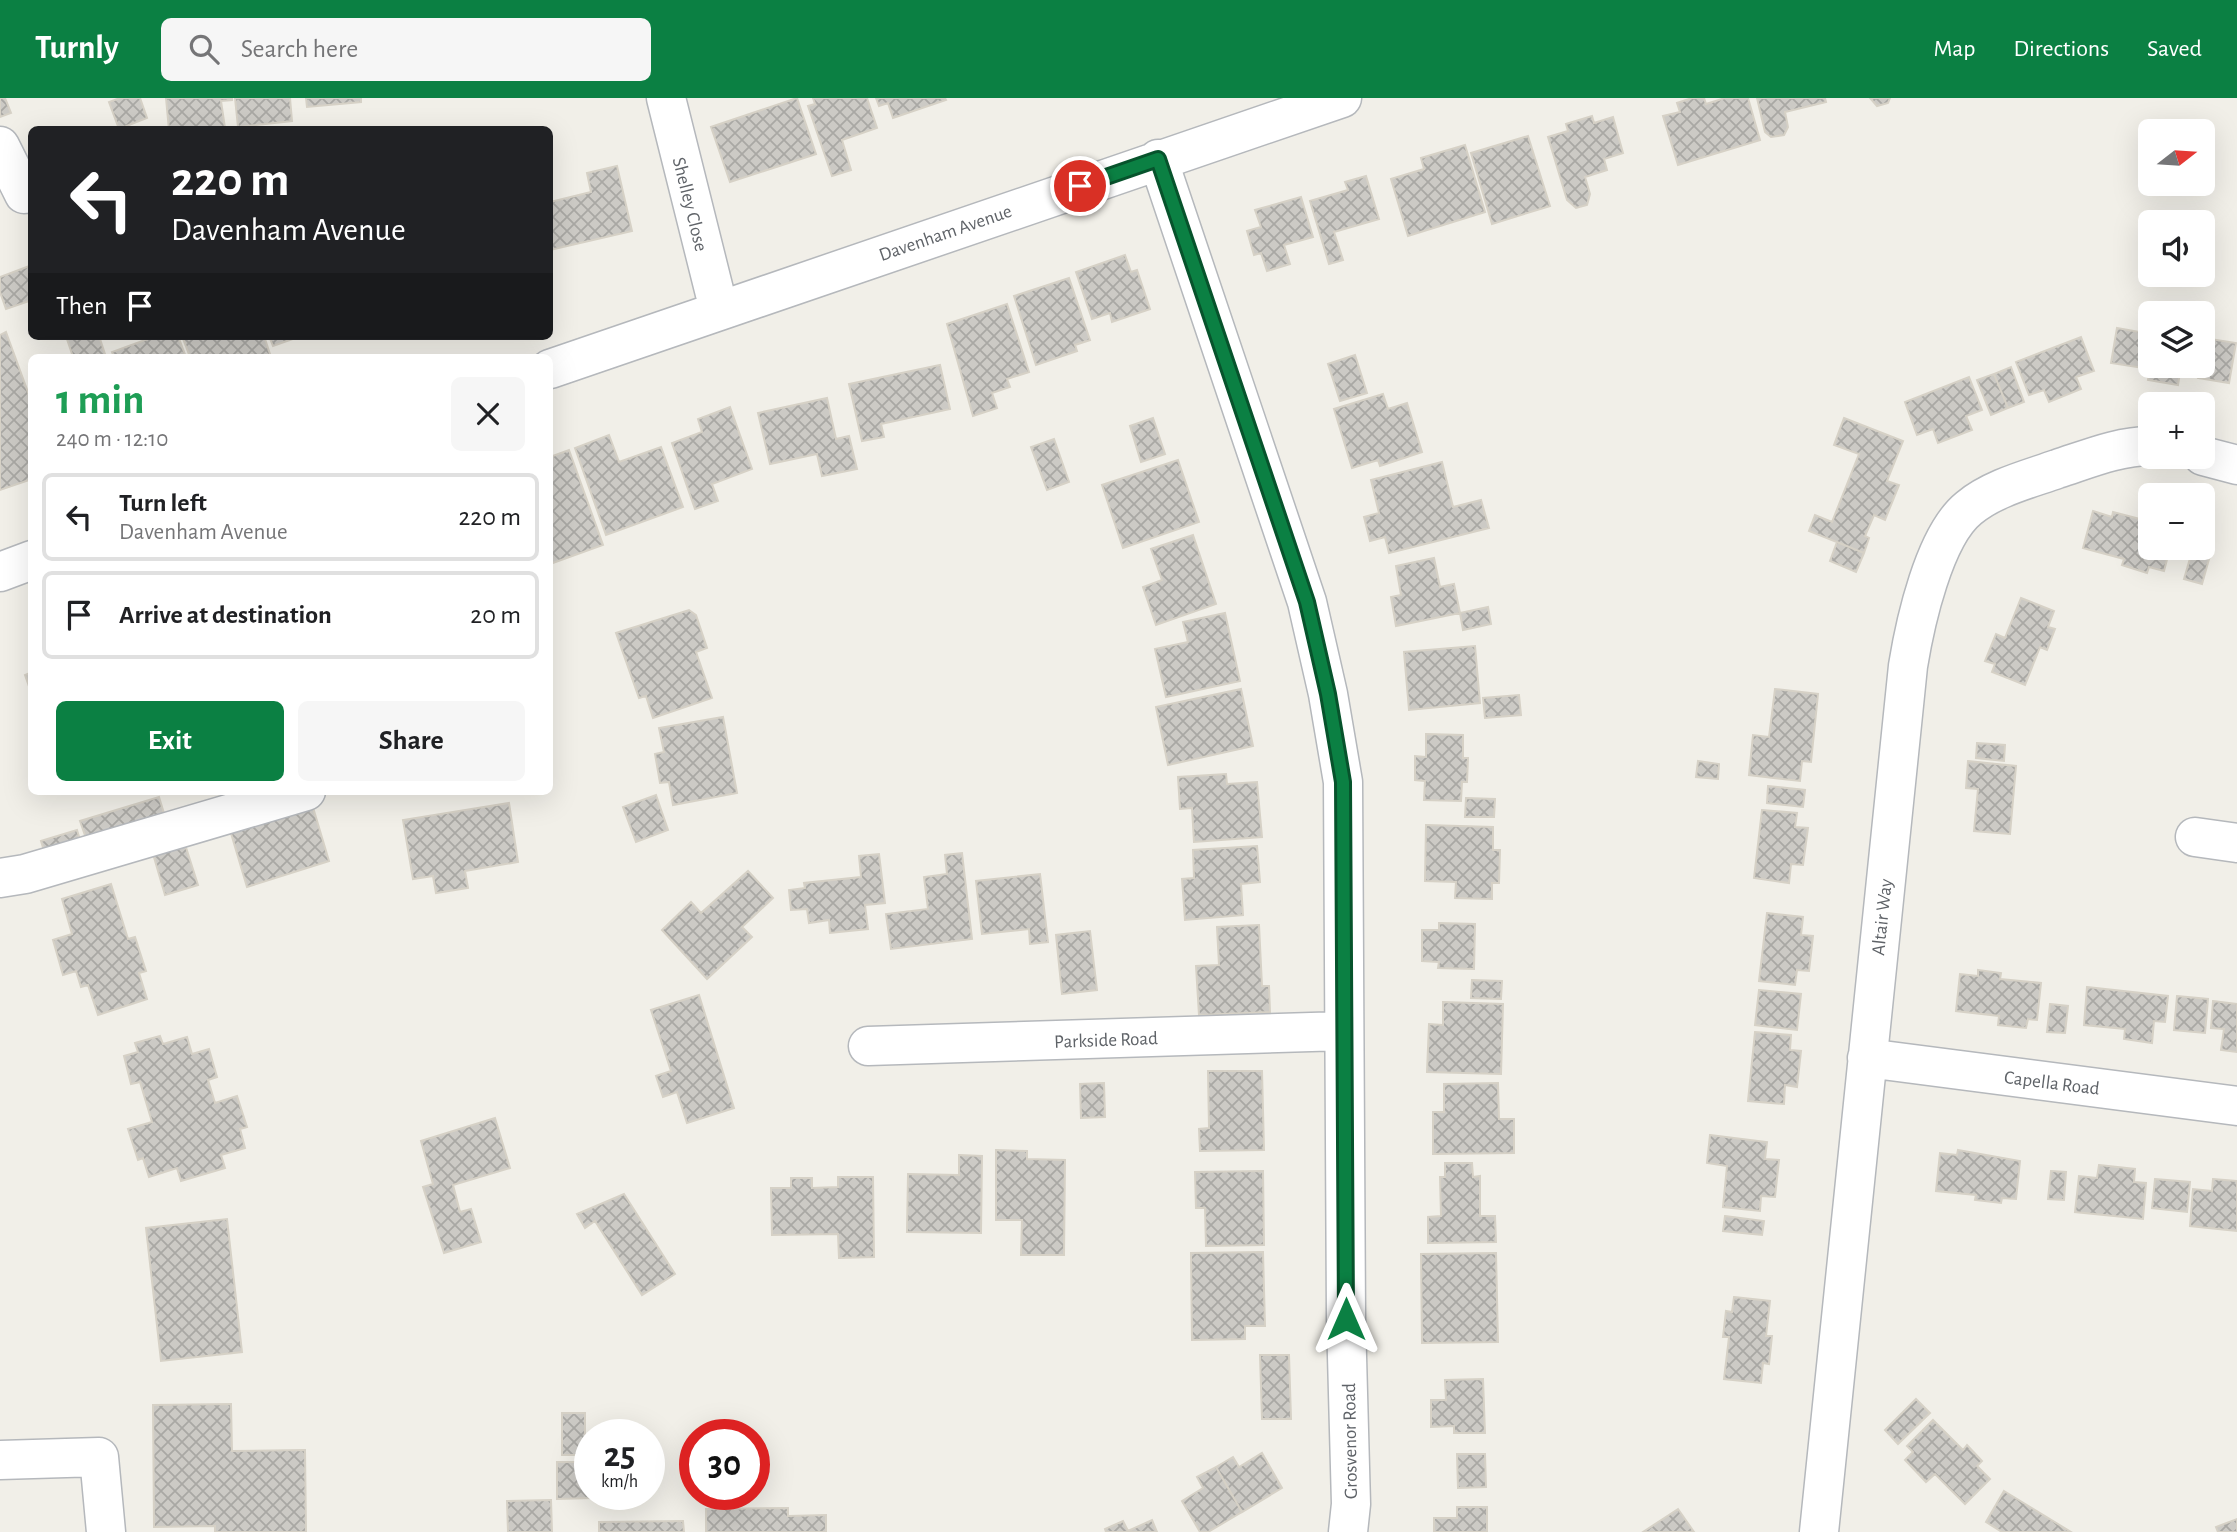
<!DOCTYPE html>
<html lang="en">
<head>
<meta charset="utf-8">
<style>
	:root { --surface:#fff; --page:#f6f6f6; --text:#202124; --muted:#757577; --line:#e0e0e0; --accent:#0b8043 }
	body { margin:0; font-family:"Alegreya Sans",sans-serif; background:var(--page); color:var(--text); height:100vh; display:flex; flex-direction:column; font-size:26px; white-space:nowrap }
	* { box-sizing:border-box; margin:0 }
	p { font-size:23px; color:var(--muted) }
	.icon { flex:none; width:38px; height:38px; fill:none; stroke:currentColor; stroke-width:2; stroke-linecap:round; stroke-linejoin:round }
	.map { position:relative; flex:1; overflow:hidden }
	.details { position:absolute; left:28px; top:256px; width:525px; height:441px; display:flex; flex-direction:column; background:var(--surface); border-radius:10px; box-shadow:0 7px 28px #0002 }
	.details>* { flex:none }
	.guide { position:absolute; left:28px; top:28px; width:525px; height:214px; border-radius:10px; box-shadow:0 7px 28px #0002; background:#202124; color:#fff; overflow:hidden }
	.needle { width:46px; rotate:73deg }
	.tools { position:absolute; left:2138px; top:21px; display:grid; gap:14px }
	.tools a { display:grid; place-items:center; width:77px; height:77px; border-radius:10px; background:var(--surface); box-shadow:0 7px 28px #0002; font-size:35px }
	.speed { position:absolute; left:574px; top:1321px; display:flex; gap:14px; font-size:35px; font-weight:700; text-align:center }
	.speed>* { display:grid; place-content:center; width:91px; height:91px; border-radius:50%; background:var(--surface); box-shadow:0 7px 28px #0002; line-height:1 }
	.speed small { font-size:18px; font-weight:400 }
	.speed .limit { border:10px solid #d22; background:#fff; color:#111 }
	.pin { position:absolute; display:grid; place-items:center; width:60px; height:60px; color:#fff; margin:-30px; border:4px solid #fff; border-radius:50%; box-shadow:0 2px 7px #0007 }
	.me { position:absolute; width:77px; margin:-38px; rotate:0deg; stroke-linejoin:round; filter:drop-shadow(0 0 5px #0008) }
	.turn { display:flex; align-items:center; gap:24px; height:147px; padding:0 28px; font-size:32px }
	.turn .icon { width:91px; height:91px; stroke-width:2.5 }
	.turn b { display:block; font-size:49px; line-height:60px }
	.then { display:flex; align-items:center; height:66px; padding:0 28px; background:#0003; gap:14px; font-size:26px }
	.round { display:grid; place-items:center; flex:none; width:74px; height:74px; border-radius:10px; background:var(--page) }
	.overview { display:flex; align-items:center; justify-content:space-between; height:119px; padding:0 28px }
	h1 { font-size:42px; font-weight:700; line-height:52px; color:#1e9e55 }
	.cta { display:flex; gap:14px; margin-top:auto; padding:14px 28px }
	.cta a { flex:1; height:80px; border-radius:10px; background:var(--accent); color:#fff; font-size:28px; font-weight:700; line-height:80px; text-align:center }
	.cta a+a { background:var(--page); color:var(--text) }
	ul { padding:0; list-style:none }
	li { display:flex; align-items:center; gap:21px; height:88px; margin:0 14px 10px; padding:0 14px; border:4px solid var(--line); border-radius:10px }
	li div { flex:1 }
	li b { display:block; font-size:26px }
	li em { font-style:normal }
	header { display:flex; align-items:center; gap:42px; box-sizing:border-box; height:98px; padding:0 35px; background:var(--accent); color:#fff }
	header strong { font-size:33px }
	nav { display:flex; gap:38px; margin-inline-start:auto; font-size:24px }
	.search { width:490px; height:63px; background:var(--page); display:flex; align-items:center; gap:18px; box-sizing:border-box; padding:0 24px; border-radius:10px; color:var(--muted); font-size:26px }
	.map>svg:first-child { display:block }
	.building { fill:url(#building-cross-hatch); stroke:#d6d1c6; stroke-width:2 }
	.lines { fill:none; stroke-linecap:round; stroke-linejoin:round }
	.minor-casing { stroke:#b5b8bc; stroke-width:41 }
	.minor { stroke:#fff; stroke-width:38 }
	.route-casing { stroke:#07532c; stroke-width:18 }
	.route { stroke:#0b8043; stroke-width:12 }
	.labels { text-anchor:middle; stroke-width:7; stroke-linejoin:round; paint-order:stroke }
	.street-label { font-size:19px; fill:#5f6368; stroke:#fff }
</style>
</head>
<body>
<header>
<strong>Turnly</strong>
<div class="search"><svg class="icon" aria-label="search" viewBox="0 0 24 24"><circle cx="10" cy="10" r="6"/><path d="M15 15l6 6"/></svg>Search here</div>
<nav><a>Map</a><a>Directions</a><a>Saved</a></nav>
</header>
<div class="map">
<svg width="2237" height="1434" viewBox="0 0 2237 1434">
	<defs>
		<pattern id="building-cross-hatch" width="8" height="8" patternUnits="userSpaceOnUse" patternTransform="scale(1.75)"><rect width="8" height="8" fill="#cccac5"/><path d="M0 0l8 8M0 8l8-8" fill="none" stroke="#a9a8a4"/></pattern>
	</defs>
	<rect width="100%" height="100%" fill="#f1efe8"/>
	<path class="building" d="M0,0H5L11,15L0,19Z
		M120,0H140L147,20L119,31L109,4Z
		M166,0H232V2L221,3L225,30L169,32Z
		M235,0H290L292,23L238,29Z
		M306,0H361V4L307,9Z
		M797,0L816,56L730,84L711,29Z
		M813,0H867L877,30L842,42L851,72L832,78L808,8L815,6Z
		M876,0H945L946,2L893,20L888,5L879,8Z
		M1692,0H1704L1706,6L1725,0H1748L1760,42L1678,67L1663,18L1680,14L1677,5Z
		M1757,0H1825L1826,4L1785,14L1788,29L1784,37L1771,39L1765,34Z
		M1870,0H1890L1888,5L1877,8Z
		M1592,18L1594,25L1613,19L1623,55L1604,61L1607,72L1585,79L1590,96L1587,107L1576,110L1567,102L1548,39L1568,33L1566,26Z
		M1528,38L1550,108L1492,126L1471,55Z
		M1465,47L1485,114L1408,138L1391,81L1424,71L1421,60Z
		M617,68L632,133L550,152V104L591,94L587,75Z
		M1366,78L1379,121L1334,134L1343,162L1329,166L1310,103L1348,92L1345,84Z
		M1301,99L1313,139L1284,147L1290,166L1267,173L1261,155L1254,157L1247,133L1261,129L1255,112Z
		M1125,157L1131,174L1137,172L1150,211L1112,224L1110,215L1092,221L1076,174Z
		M32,167V202L6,211L0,194V179Z
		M1069,180L1090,242L1075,247L1077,253L1036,267L1014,198Z
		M1007,206L1029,274L1007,281L1010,289L992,295L997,310L973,318L947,226Z
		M2117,230L2151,236V268H2181L2178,287L2148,282L2150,271L2111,265Z
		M6,234L29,297L32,296V381L0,392V237Z
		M66,238H99L106,259H73Z
		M156,238H178L186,259H114L112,254Z
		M182,238H264L271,259H190Z
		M269,238H301L273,248Z
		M2081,239L2094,273L2076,279L2081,291L2049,304L2044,292L2029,297L2016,264Z
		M2204,240L2236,245L2229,285L2198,280L2200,268H2203Z
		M1355,257L1367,295L1340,303L1328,266Z
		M940,267L950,311L881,326L884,339L862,343L849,286Z
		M2011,269L2024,304L2008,310L1994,276Z
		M1994,276L2008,310L1991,317L1977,282Z
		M1969,279L1982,312L1966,318L1972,332L1938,345L1933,331L1917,337L1905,304Z
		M1383,296L1388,311L1407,305L1422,354L1380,368L1378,362L1352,370L1334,311Z
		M827,300L836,341L849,338L857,371L822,378L817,356L770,366L758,315Z
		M730,309L752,371L712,386L718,403L695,411L672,345L702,334L698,321Z
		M1153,320L1165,356L1141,364L1130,328Z
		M1844,320L1903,343L1887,383L1899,387L1885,422L1874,417L1865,438L1869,440L1864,455L1809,433L1815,417L1832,424L1859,356L1834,347Z
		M609,337L619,364L661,349L683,409L606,437L575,350Z
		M1054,341L1069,384L1047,392L1031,349Z
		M569,352L603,447L550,466V359Z
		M1178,362L1199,424L1123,450L1102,387Z
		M1442,364L1453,409L1481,402L1489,430L1389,455L1385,439L1370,443L1364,419L1379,415L1371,382Z
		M2093,413L2112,419L2113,414L2140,421L2139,426L2151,430V450H2170L2164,473L2149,469L2147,475L2122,467L2124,461L2083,450Z
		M1193,437L1216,506L1156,527L1143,489L1162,482L1151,451Z
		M1837,444L1864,455L1856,474L1830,463Z
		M2203,444L2213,447L2202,486L2184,481L2193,450H2203Z
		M1434,460L1440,489L1454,486L1460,515L1396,528L1391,499L1401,497L1396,468Z
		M2021,500L2054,513L2048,529L2055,531L2047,552L2040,549L2025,587L1992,574L1995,566L1985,563L1996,536L2005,540Z
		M1488,509L1491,526L1463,532L1460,515Z
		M689,512L696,517L707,550L696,554L712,600L653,620L646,598L639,600L616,535Z
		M1225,515L1240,583L1166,599L1155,551L1188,544L1183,524Z
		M1475,548L1480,605L1409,612L1404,554Z
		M32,574V597L25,577Z
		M1241,591L1253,648L1168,667L1156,609Z
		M1775,591L1818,596L1811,664L1802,663L1800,683L1749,677L1753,637L1769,639Z
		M1519,597L1521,617L1485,620L1483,600Z
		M723,619L737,695L673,707L669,684L660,685L655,656L664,654L659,630Z
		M1426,636L1463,637V660H1468L1467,684H1462L1461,703L1424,702L1425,683L1415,682V658L1426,659Z
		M1977,645L2005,647L2004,663L1976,660Z
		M1698,663L1719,666L1718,681L1696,679Z
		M1968,663L2016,668L2010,736L1974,733L1978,691L1966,690Z
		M1226,676L1227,686L1257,684L1262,739L1194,744L1192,710L1180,711L1178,679Z
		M1768,688L1805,692L1803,709L1767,705Z
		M656,697L668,732L636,744L623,709Z
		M159,699L167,725L89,749L80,723Z
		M1466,700L1495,701L1494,719H1465Z
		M509,705L518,764L465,773L468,790L436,795L433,778L413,781L403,722Z
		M312,706L329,763L247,789L230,732Z
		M1762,712L1797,715L1795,729L1808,730L1803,767L1791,766L1789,785L1754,780Z
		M1426,727L1493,729V752H1500L1499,785H1492V801L1455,800L1456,784L1425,783Z
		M77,732L84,755L48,766L41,743Z
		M183,740L198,787L165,797L151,749Z
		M1257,748L1260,784L1241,786L1243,817L1185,822L1182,781L1194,780L1193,752Z
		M962,755L972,841L891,851L886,816L928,811L924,779L947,776L945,757Z
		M879,756L885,805L865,807L868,831L830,835L829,822L809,825L807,811L791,812L789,792L805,790L804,785L861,779L859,758Z
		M748,773L773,800L742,829L752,839L707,881L662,832L691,804L701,815Z
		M1040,776L1048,844L1030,846L1029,831L982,836L976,783Z
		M111,786L128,841L135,839L146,873L139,875L147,901L98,917L88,887L81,889L76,873L63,877L53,842L72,836L62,801Z
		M1767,815L1803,819L1801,837L1813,838L1809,873L1797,872L1795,887L1759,883Z
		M1439,825L1475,826L1474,871L1438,870L1439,864L1422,863V832H1439Z
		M1259,827L1262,888H1269L1270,914L1199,917L1196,868L1219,867L1217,829Z
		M1090,833L1097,892L1062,896L1056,837Z
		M1978,872L2001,875L2000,881L2041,885L2037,922L2028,921L2026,930L1998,927L1999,918L1956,913L1960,876L1978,878Z
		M1472,882L1502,883L1501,901L1471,900Z
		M2087,889L2168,898L2165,924L2154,923L2152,945L2124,941L2125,931L2084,927Z
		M1759,892L1801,896L1797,932L1755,927Z
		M699,897L734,1010L687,1025L677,994L663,999L656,978L671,973L651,912Z
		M2177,898L2208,901L2205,935L2174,932Z
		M2213,903L2237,906V954L2221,952L2224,931L2211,930Z
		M1443,904L1503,906L1501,976L1427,974L1429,926L1443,927Z
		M2050,906L2068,908L2065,935L2047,934Z
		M1755,934L1791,937L1790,952L1801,953L1797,989L1785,987L1784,1006L1748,1003Z
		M160,938L163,946L187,939L192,956L209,951L217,979L208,982L215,1005L237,998L247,1029L240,1031L245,1050L221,1057L225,1070L181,1083L177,1070L149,1079L143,1060L138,1062L128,1031L152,1024L140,984L131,986L124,958L138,954L135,945Z
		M1208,973H1262L1264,1052L1200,1053L1199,1031L1209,1030Z
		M1104,985L1105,1019L1081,1020L1080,986Z
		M1498,985L1499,1021H1514V1055L1433,1056V1014H1444V986Z
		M495,1020L510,1070L453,1087L460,1114L471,1111L481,1144L444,1155L423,1089L433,1086L421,1043Z
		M1710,1037L1767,1044L1765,1061L1779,1062L1775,1099L1761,1098L1760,1113L1723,1109L1727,1068L1707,1065Z
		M996,1052L1027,1053V1061L1065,1062L1064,1157H1021L1022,1122H996Z
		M1958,1052L2020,1063L2016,1101L2002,1100L2001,1105L1975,1102L1976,1097L1936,1093L1940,1055L1957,1057Z
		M959,1057L982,1058L981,1135L907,1134L908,1076L959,1077Z
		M1445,1065H1472L1473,1079L1480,1078V1118H1495L1496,1144L1428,1145V1119L1441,1118L1440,1079H1445Z
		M2099,1067L2135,1071L2134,1084L2146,1085L2143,1121L2075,1114L2079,1078L2097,1080Z
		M1263,1073L1264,1147L1206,1148L1205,1110H1196L1195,1074Z
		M2051,1073L2066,1074L2064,1102L2048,1101Z
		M838,1079H873L874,1159L839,1160L838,1136L772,1137L771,1090H791V1080H812V1090L838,1089Z
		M2155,1081L2190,1084L2187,1114L2152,1110Z
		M2213,1081L2237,1083V1133L2190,1128L2193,1091L2212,1093Z
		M624,1096L675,1176L642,1197L595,1123L585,1130L577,1116Z
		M1725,1118L1764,1123L1762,1137L1723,1133Z
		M227,1121L242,1254L161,1263L146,1130Z
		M1263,1154L1265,1228H1245V1241L1192,1242L1191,1155Z
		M1496,1155L1498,1244L1422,1245L1421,1156Z
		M1734,1199L1770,1203L1766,1238H1772L1769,1266L1763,1265L1761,1285L1724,1281L1729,1239H1723L1726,1213L1732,1214Z
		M1260,1257H1289L1291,1321H1262Z
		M1483,1281L1485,1335H1454V1328L1431,1329V1302H1446L1445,1282Z
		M1916,1301L1930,1315L1898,1346L1885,1332Z
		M231,1306L232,1353L305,1352L306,1434H215V1428L154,1429L153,1307Z
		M562,1315H585V1357H562Z
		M1933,1322L1963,1352L1967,1347L1982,1363L1977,1368L1990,1381L1965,1406L1935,1376L1926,1384L1905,1362L1913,1354L1907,1348Z
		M1262,1355L1282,1390L1242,1414L1216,1369L1233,1359L1239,1369Z
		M1457,1356H1485L1486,1389L1458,1390Z
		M557,1364H577V1374H590L592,1400L557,1401Z
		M1216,1369L1242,1414L1208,1434H1200L1182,1403L1203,1390L1197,1379Z
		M2004,1393L2071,1434H2002L1986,1424Z
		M551,1402L552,1434H508L507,1403Z
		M1457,1409H1487V1434H1434V1420H1457Z
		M788,1410V1418L826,1417V1434H706V1411Z
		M1678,1411L1694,1434H1643Z
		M2237,1421V1434H2218L2216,1429Z
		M1152,1422L1157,1434H1106L1105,1431L1123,1423L1128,1433Z
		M683,1423L684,1434H599V1424Z"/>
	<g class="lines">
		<defs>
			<path id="minor" d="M666,0L719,212
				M0,48L24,96L32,93
				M1158,61L1307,504L1328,596L1343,684L1346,1221L1351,1406L1348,1434
				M550,271L1342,0
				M2203,358L2237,367
				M0,474L32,462
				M2195,739L2237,745
				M0,780L25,776L306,693
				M868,948L1344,933
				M1867,960L2237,1008
				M0,1362L99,1359L106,1434
				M1819,1434L1908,568C1915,525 1934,438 1969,410C1993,390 2029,381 2057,371C2088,361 2118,348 2151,348"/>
		</defs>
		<use href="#minor" class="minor-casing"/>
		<use href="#minor" class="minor"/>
	</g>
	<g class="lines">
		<defs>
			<path id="route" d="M1080,88L1158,61L1307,504L1328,596L1343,684L1346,1221"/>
		</defs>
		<use href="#route" class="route-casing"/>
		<use href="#route" class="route"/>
	</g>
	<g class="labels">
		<g class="street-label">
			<text transform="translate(691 106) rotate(76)" y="7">Shelley Close</text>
			<text transform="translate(945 134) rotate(-19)" y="7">Davenham Avenue</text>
			<text transform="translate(1881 819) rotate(-84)" y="7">Altair Way</text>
			<text transform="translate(1106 941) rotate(-2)" y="7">Parkside Road</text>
			<text transform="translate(2052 984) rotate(7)" y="7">Capella Road</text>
			<text transform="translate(1349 1343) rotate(-91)" y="7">Grosvenor Road</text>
		</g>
	</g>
</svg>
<div class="tools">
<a><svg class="needle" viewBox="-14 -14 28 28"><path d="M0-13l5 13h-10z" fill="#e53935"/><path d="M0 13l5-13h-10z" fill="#757577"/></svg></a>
<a><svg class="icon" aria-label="sound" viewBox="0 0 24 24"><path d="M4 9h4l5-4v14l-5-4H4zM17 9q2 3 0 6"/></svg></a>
<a><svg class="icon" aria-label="layers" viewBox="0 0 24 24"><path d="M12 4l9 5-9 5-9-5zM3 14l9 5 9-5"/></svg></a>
<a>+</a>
<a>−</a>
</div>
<div class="speed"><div>25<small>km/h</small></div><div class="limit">30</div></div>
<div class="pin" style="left:1080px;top:88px;background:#d93025"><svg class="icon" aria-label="arrive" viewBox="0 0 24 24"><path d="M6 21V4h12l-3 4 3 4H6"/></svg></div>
<svg class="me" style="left:1346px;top:1221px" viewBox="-20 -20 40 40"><path d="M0-17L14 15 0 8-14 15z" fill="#0b8043" stroke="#fff" stroke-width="4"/></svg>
<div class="guide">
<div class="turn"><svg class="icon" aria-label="left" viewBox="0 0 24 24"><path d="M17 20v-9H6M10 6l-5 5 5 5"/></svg><div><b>220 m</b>Davenham Avenue</div></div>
<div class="then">Then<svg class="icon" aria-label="arrive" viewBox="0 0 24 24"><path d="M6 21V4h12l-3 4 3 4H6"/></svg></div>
</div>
<section class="details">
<div class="overview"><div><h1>1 min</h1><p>240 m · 12:10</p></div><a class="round"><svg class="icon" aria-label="close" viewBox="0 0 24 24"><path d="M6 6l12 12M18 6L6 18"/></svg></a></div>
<ul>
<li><svg class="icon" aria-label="left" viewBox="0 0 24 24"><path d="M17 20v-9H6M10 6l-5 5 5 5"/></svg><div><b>Turn left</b><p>Davenham Avenue</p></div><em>220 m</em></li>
<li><svg class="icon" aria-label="arrive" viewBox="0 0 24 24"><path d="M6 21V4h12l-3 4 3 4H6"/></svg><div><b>Arrive at destination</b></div><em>20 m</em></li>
</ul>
<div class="cta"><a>Exit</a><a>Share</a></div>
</section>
</div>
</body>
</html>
